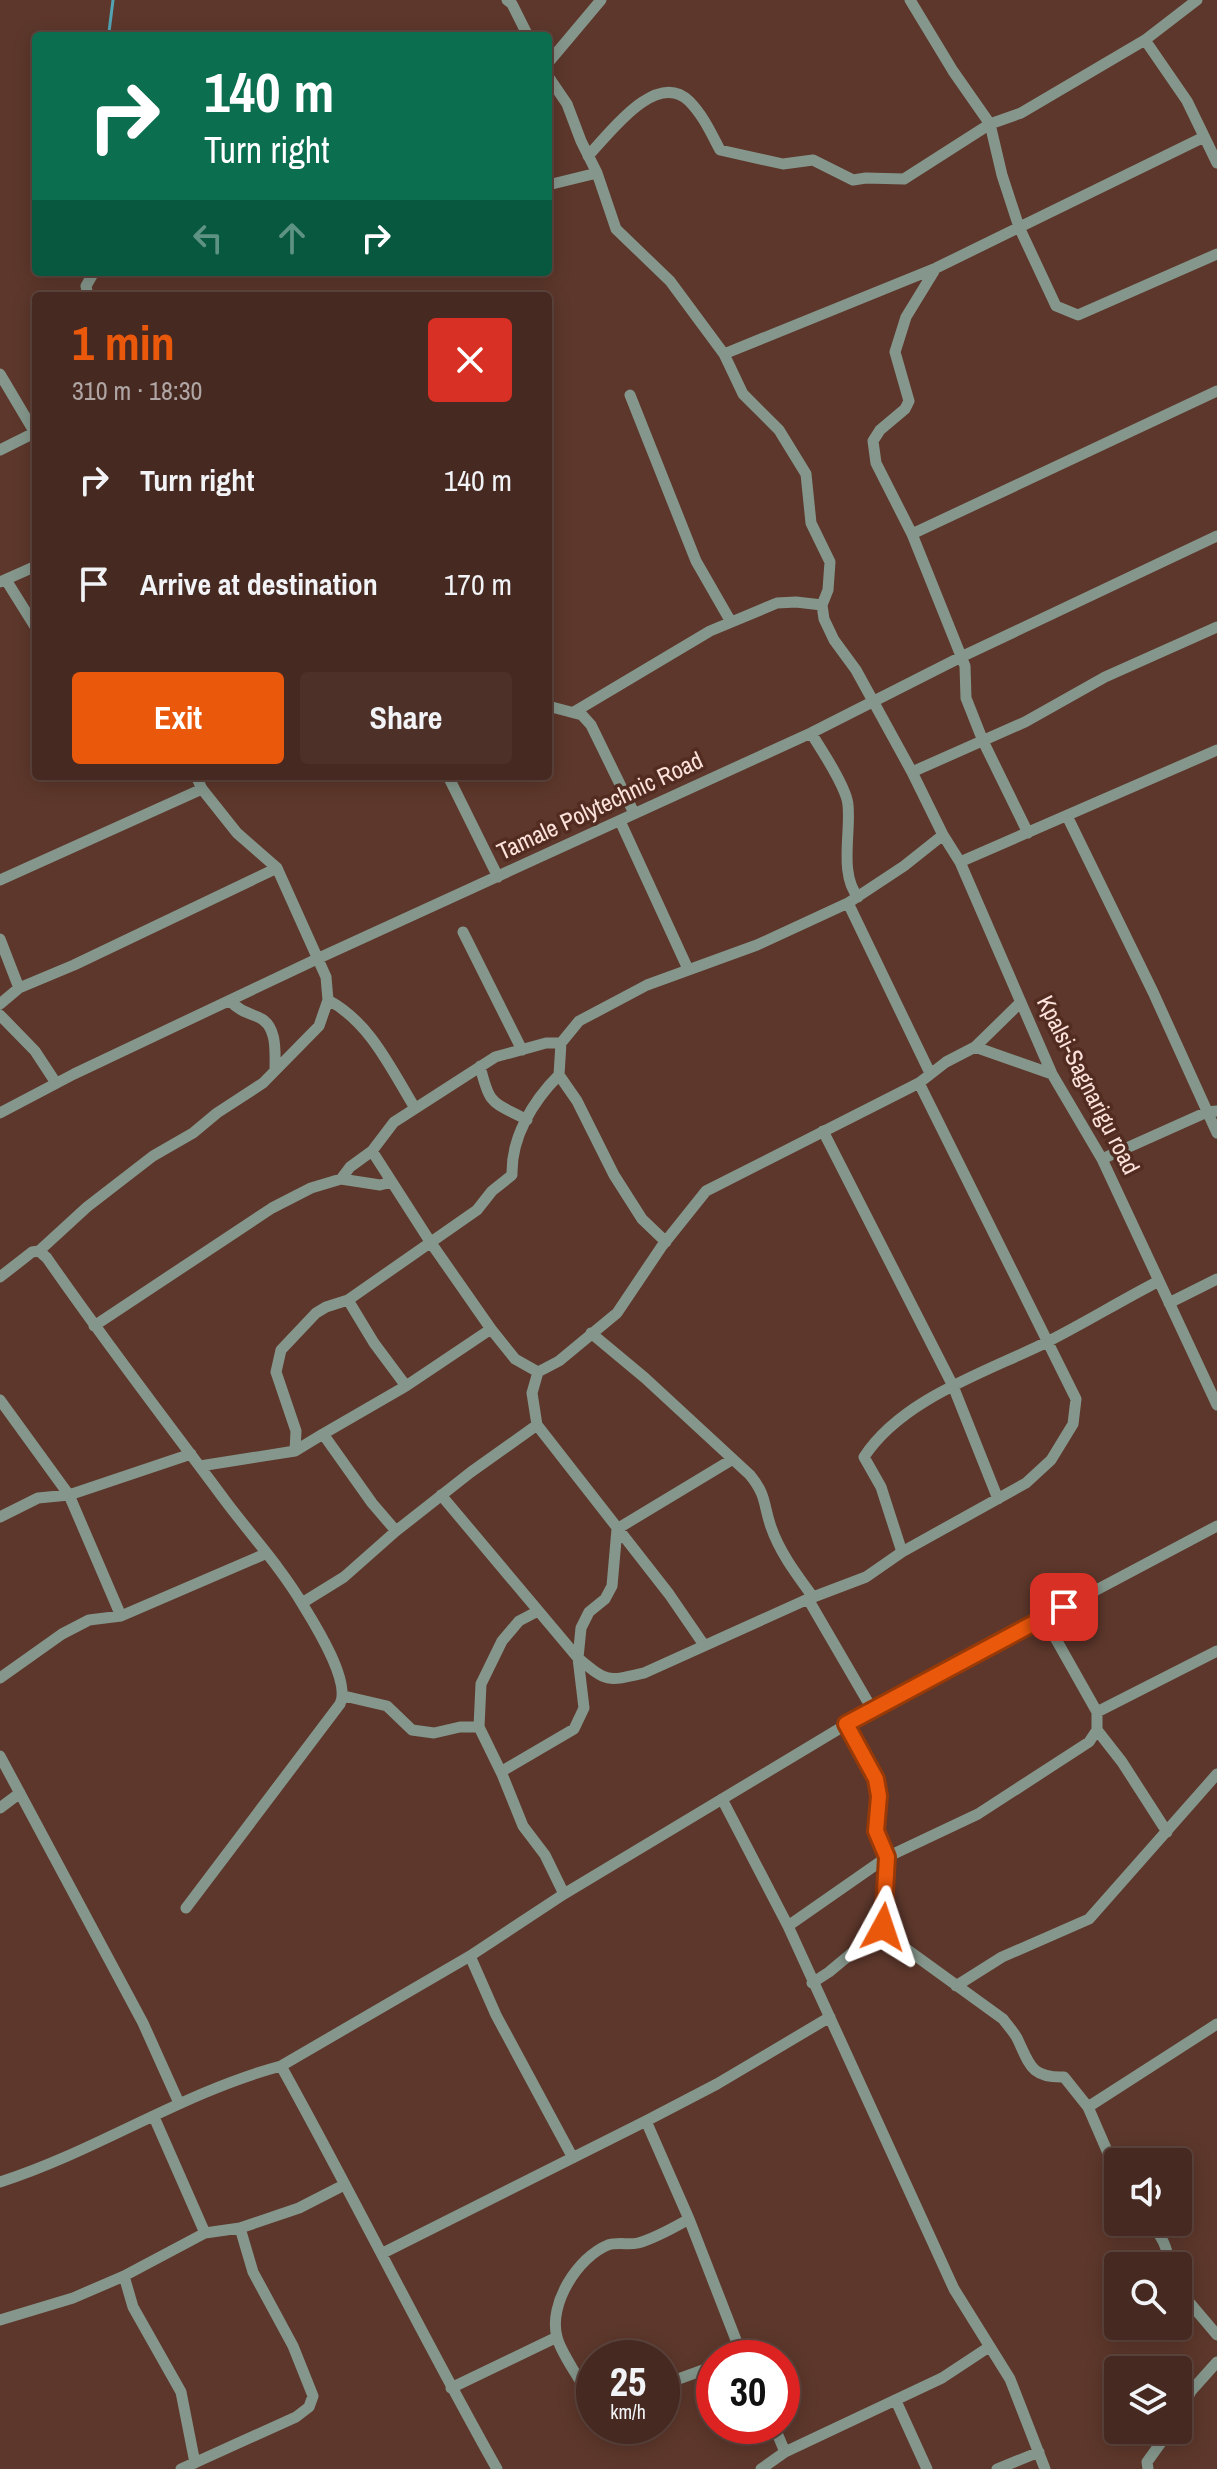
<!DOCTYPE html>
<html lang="en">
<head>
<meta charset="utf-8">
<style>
	:root { --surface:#462920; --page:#4d3129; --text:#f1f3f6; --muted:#b0a6a5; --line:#5e453e; --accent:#ea580c }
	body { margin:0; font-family:"Archivo Narrow",sans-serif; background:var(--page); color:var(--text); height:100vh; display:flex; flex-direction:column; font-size:30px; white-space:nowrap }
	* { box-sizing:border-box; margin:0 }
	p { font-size:26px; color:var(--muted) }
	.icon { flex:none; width:44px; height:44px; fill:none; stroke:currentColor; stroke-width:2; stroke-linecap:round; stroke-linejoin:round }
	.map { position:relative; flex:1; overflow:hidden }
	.details { position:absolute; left:32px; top:292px; width:520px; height:488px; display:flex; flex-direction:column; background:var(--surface); border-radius:8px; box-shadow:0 4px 20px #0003,0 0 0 2px var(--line) }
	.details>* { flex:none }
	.hud { position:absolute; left:32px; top:32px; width:520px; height:244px; border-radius:8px; box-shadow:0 4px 20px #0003,0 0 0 2px var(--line); background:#0b6e4f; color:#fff; overflow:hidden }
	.buttons { position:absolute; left:1104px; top:2148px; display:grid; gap:16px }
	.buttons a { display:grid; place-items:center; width:88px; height:88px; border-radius:8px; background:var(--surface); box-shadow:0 4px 20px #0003,0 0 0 2px var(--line); font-size:40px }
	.speed { position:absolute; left:576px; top:2340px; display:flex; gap:16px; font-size:40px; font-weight:700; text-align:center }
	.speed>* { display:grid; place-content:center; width:104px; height:104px; border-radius:50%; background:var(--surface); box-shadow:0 4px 20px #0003,0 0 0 2px var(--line); line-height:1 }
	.speed small { font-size:20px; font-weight:400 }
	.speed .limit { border:12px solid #d22; background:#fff; color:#111 }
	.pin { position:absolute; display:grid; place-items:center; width:68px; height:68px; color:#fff; margin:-34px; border-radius:16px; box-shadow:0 4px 12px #0006 }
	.me { position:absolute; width:88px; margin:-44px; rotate:5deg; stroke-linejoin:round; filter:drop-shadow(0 0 6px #0008) }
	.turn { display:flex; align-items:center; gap:28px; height:168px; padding:0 40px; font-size:36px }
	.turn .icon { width:104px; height:104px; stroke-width:2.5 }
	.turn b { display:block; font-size:56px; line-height:68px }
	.lanes { display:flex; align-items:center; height:76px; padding:0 40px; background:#0003; justify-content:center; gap:40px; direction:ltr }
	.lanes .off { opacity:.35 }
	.round { display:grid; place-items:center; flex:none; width:84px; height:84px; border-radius:8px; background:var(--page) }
	.summary { display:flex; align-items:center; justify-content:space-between; height:136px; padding:0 40px }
	h1 { font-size:48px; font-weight:700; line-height:60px; color:var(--accent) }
	.button { display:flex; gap:16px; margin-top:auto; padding:16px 40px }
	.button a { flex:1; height:92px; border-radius:8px; background:var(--accent); color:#fff; font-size:32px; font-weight:700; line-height:92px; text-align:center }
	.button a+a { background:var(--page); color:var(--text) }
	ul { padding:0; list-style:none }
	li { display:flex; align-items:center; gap:24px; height:104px; padding:0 40px }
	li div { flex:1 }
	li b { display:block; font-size:30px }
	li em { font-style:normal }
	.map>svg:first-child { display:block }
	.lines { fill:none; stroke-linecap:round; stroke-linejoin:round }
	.stream { stroke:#53a3b3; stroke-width:3 }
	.street { stroke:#85978c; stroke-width:11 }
	.route-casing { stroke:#983908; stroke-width:20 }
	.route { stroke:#ea580c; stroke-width:14 }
	.labels { text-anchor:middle; stroke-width:7; stroke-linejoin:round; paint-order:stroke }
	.street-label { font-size:24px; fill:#fce2db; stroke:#522c21 }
</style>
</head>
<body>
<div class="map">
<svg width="1217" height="2469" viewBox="0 0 1217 2469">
	<rect width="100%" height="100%" fill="#5d372b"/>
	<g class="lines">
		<path class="stream" d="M111,36L109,32L113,0"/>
		<path class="street" d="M507,0L512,4L528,36
			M910,0L953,71L990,124L1002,175L1019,227L1056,306L1078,315L1217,254
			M1145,40L1187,101L1217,163
			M548,63L601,0
			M548,76L567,104L581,141L597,173L616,229L670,281L724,354L743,394L779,430L806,474L811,523L830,562L828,590L822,605L824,619L834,640L856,670L912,772L943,835L960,862L1052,1074L1102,1159L1217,1405
			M588,156C609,134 656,69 689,101C703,115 711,133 720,150L783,164L813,160L853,180L866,178L904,179L990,124L1021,113L1145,40L1197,0
			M548,185L597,173
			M936,268L906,317L895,352L909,401L905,409L880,430L873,441L876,463L912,534L965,666L966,698L983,741L1028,833
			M88,296L86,286L94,272
			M724,354L936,268L1204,137
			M0,374L35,433
			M630,395L696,561L731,622
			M0,450L36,432
			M912,534L1217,391
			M6,580L36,628
			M0,582L36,566
			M548,706L582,715L591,725L634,813
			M574,712L710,631L777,603L796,602L822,605
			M811,733C821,749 847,788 848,805C851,833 839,874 858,897
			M912,772L1025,722L1105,677L1217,627
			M448,776L498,877
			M1067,816L1153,992L1217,1133
			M620,821L688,969
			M960,862L1217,750
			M0,880L202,789
			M848,903L930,1073
			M463,932L522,1050
			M0,939L19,988
			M328,1000C370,1022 391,1069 415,1108
			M230,1001C240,1011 246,1012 258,1017C278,1025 275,1053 275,1070
			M0,1004L19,988L74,965L277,868
			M0,1015L35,1051L56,1083
			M975,1047L1052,1074
			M480,1066C490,1107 492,1101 527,1120
			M0,1113L74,1074L319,958L811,733L961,657L1217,536
			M823,1131L953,1386L998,1499
			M372,1151L431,1243L491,1329L515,1359L538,1372L532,1393L537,1425L669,1594L704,1645
			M1102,1159L1207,1112L1217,1111
			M341,1179L350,1167L372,1151L394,1122L495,1057L546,1043H561
			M666,1242L642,1219L614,1175L577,1101L559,1075L561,1043L579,1021L647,985L757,945L848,903L904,866L943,835
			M39,1251L87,1207L153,1156L193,1133L217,1113L263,1083L319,1026L328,1000L326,977L277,868L237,833L202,789L196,776
			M0,1277L32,1252L39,1251L47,1258C105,1342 167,1422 227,1503C252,1536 282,1569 303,1605C316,1626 351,1682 340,1704L186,1908
			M348,1300L374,1343L406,1386
			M1169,1303L1217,1279
			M94,1326L272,1208L311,1188L341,1179L380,1185L392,1182
			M591,1333L645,1378L750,1475C767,1496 763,1504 771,1527C780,1553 797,1575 813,1597
			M538,1372L559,1361L617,1313L662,1246L706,1191L919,1083L946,1062L975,1047L1021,1002
			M0,1400L69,1495L121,1616
			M323,1434L406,1386L491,1329
			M295,1451L296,1431L276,1372L281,1350L316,1313L326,1307L348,1300L477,1210L492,1191L512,1175C511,1137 533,1101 559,1075
			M200,1466L295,1451L323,1434L372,1503L396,1531
			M441,1495L578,1658C607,1682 606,1682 644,1673L808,1599L866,1577L902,1552L1026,1483L1051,1460L1073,1424L1076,1399L919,1083
			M0,1517L38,1498L69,1495L191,1454
			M902,1552L881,1487L864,1457C902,1399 984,1373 1045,1343C1083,1324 1120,1301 1159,1281
			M808,1599L872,1709
			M302,1603L344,1577L396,1531L471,1472L537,1425
			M0,1678L62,1634L89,1620L121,1616L265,1554
			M344,1696L387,1706L412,1730L434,1733L460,1727H479
			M1097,1712L1217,1651
			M846,1724L876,1779L879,1796L876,1831L887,1857L883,1927L887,1935L1003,2019C1008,2026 1015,2033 1018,2040C1030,2066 1032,2078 1064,2077L1088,2107
			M1097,1730L1122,1762L1167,1832
			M0,1756L143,2023L179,2103
			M502,1774L479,1727L481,1684L502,1641L519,1621L538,1611
			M722,1799L788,1926L954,2289L1010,2379L1045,2469
			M0,1808L20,1793
			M564,1894L545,1855L523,1826L502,1774L504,1770L574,1729L584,1708L578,1658L581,1628L589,1612L605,1599L612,1586L617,1529L733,1459
			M788,1926L887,1857L978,1814L1089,1742L1097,1730V1712L1044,1618
			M470,1956L496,2015L573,2158
			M812,1983L829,1972L883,1927
			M956,1986L1002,1957L1089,1919L1217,1774
			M281,2066C355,2199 422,2336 497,2469
			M154,2117L205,2233
			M646,2121L689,2219L743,2358
			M1118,2176L1088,2107L1217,2024
			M0,2182C97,2151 183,2092 281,2066L470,1956L564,1894L872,1709L1217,1526
			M1149,2222C1163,2237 1167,2247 1170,2266
			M383,2253L646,2121L717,2084L830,2017
			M124,2276L133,2307L181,2392L195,2463
			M1178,2289L1217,2335
			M0,2320L73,2298L124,2276L205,2233L240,2228L299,2208L344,2185
			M662,2385L714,2366
			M451,2388L557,2337
			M594,2401C585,2389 560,2351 557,2337C548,2304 578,2257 608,2245C617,2242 629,2245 638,2243C656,2238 673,2228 689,2219
			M896,2401L927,2469
			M1178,2417L1191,2391L1217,2362
			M774,2426L785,2452
			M181,2469L296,2417L309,2407L313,2396L293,2346L253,2272L240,2228
			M761,2469L785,2452L942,2378L989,2347
			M997,2469L1039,2452
			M1148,2469L1147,2462L1170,2430"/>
	</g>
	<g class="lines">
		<defs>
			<path id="route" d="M883,1927L887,1857L876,1831L879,1796L876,1779L846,1724L1064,1607"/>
		</defs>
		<use href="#route" class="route-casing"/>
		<use href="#route" class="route"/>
	</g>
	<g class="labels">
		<g class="street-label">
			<text transform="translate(600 806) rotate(-25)" y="8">Tamale Polytechnic Road</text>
			<text transform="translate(1088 1085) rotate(63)" y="8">Kpalsi-Sagnarigu road</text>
		</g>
	</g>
</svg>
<div class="buttons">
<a><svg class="icon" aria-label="sound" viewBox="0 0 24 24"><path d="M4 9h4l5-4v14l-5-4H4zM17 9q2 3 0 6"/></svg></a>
<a><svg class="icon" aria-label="search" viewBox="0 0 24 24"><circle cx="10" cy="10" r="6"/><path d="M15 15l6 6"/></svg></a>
<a><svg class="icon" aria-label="layers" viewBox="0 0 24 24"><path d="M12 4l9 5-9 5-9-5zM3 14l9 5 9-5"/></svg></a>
</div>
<div class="speed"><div>25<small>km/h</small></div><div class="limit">30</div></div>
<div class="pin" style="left:1064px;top:1607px;background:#d93025"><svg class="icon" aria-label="arrive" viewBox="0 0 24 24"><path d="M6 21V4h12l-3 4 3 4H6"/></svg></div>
<svg class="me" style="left:883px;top:1927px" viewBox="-20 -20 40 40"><path d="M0-17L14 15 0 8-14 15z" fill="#ea580c" stroke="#fff" stroke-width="4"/></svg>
<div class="hud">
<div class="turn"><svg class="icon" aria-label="right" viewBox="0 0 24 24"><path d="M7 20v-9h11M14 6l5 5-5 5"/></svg><div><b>140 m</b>Turn right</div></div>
<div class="lanes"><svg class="icon off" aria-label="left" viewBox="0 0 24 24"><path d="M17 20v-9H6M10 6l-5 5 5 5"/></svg><svg class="icon off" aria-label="ahead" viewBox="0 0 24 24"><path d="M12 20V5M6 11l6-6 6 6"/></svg><svg class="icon" aria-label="right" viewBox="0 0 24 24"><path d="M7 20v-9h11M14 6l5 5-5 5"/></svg></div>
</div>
<section class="details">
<div class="summary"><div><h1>1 min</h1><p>310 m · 18:30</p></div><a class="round" style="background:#d93025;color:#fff"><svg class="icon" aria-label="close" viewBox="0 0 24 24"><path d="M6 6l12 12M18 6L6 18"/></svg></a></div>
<ul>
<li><svg class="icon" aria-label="right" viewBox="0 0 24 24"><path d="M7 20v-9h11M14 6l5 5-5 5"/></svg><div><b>Turn right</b></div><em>140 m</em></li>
<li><svg class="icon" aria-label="arrive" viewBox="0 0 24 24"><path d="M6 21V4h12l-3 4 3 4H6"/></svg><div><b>Arrive at destination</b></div><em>170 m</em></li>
</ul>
<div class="button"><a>Exit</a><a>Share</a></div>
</section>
</div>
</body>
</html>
